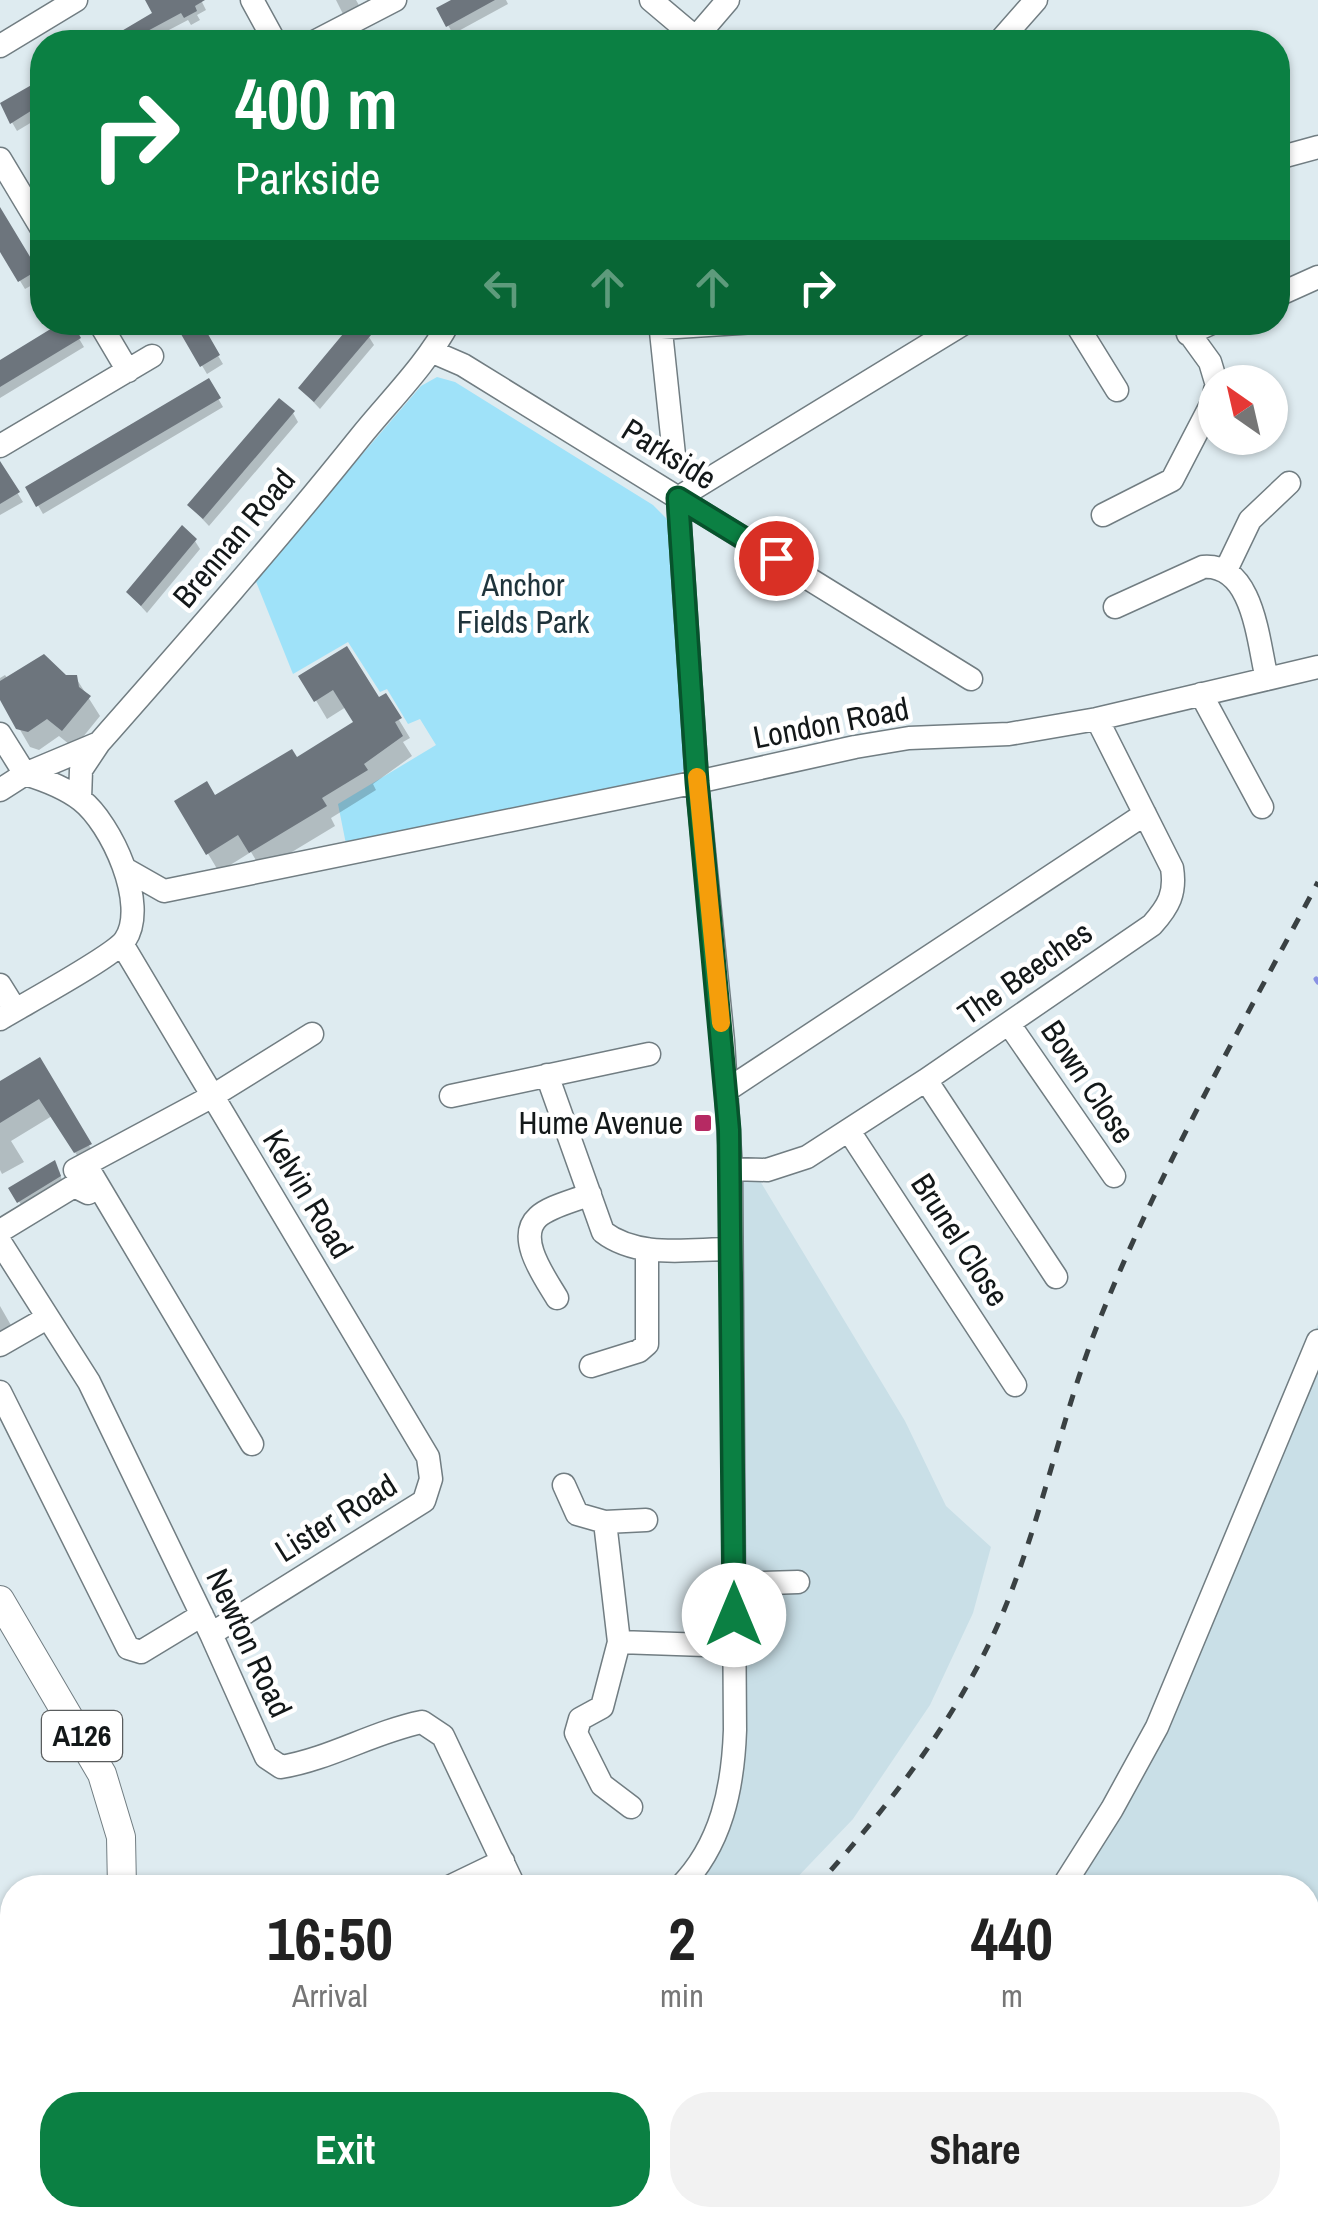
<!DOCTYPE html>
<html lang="en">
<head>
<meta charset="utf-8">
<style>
	:root { --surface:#fff; --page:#f2f2f2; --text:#222; --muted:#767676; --accent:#0b8043 }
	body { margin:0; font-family:"Archivo Narrow",sans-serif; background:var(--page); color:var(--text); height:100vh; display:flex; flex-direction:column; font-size:38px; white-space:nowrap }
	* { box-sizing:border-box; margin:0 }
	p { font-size:32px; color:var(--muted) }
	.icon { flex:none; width:55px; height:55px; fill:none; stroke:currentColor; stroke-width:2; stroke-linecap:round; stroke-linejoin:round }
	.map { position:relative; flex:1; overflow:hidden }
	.sheet { position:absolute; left:0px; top:1875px; width:1320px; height:352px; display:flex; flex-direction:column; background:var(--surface); border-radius:40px 40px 0 0; box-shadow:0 2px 8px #0004 }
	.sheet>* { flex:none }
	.top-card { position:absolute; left:30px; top:30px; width:1260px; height:305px; border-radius:40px; box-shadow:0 2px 8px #0004; background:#0b8043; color:#fff; overflow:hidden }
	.needle { width:65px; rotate:326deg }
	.controls { position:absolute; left:1198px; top:365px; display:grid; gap:20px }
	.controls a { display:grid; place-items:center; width:90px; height:90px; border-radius:50%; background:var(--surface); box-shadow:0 2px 8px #0004; font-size:50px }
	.pin { position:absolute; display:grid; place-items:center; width:85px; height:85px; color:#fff; margin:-42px; border:5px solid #fff; border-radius:50%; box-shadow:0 2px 10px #0007 }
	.me { position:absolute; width:110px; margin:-55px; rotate:0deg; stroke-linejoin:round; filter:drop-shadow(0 0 8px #0008) }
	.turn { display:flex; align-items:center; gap:35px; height:210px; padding:0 40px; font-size:45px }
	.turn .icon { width:130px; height:130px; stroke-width:2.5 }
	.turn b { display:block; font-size:70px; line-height:85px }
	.lanes { display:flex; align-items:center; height:95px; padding:0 40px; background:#0003; justify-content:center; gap:50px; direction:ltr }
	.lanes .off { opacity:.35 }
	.eta { display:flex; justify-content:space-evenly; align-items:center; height:170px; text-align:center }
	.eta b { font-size:60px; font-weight:700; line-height:70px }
	.action { display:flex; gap:20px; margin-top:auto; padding:20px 40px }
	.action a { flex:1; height:115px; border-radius:40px; background:var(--accent); color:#fff; font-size:40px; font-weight:700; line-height:115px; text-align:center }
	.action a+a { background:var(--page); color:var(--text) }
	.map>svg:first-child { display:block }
	.built { fill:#c9dfe7 }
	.green { fill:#9fe2f9 }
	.shadow { fill:#0003 }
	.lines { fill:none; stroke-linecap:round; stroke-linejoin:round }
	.stream { stroke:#8891e3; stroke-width:5 }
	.building { fill:#6d757d }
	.minor-casing { stroke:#717d82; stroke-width:25 }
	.major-casing { stroke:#717d82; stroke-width:30 }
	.minor { stroke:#fff; stroke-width:22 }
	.major { stroke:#fff; stroke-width:28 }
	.rail { stroke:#3a4143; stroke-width:5; stroke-dasharray:12 12; stroke-linecap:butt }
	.route-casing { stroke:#07532c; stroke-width:25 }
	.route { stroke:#0b8043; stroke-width:18 }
	.slow { stroke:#f59e0b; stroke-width:18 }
	.poi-dot { fill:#b62a63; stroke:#fff; stroke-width:4 }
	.labels { text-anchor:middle; stroke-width:9; stroke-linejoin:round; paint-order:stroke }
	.shield { fill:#fff; stroke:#5a5d5e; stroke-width:2.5 }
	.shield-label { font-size:30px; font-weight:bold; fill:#131819 }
	.street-label { font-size:32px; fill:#131819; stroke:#fff }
	.park-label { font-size:32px; fill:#1f343c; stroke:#fff }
	.poi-label { font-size:32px; fill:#131819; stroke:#fff; text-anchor:end }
</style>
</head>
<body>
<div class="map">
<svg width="1318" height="2227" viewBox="0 0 1318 2227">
	<rect width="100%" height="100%" fill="#deebf0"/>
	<path class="built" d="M731,1170L754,1171L905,1421L946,1506L991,1547L973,1613L930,1705L853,1819L788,1887L684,1888L731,1803Z
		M1318,1324V2227H676L700,2215H1308V1888L1055,1887L1153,1722Z
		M0,2004L12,2005V2150L0,2149Z"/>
	<path class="green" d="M437,377L455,382L653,505L666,518L671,529L688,763L679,776L346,844L338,804L436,745L420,719L408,724L387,689L380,692L348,642L293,674L255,579L421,386Z"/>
	<path class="shadow" d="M148,0H201L206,10L197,15L200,20L191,25L188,20L146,42H107L155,14Z
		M336,0H356L360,7L344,16Z
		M457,0H506L508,4L453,34L439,9Z
		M372,33L378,42H358L357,41Z
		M42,81V116L17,131L2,105Z
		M0,212L41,280L25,289L0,248Z
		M69,322L84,347L0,398V363Z
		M176,322H198L223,364L207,374Z
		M369,337L374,345L320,409L301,389Z
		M208,381L223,407L43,514L28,488Z
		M293,413L298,422L209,526L190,506Z
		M7,476L23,502L0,515V480Z
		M195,541L200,549L147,613L129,593Z
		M5,675L8,679L76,678L100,716L74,748L59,736L39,750L30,747L0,695V678Z
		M302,677L378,701L385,697L410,738L403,742L412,756L373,784L376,790L331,818L335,826L262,870L251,852L219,872L177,802L214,799L296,760L356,723L346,707L327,719Z
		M39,1060L100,1164L87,1171L52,1116L11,1141L24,1162L2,1174L0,1170V1084Z
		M59,1171L64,1186L24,1210L12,1189Z
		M0,1306L16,1334L0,1343Z"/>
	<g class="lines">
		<path class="stream" d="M1316,979L1318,982"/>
	</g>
	<path class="building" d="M145,0H205L195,6L197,11L184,18L181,13L142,34L146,42H103L152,13Z
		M451,0H495L446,27L436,8Z
		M42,79V104L10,124L0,103Z
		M0,207L38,270L18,282L0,252Z
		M62,322H72L81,338L0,387V360Z
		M174,322H201L220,355L200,367Z
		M353,322L371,335L314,402L298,388Z
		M209,378L221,398L36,507L25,487Z
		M279,398L295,411L203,519L187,505Z
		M0,461L20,492L0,504Z
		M182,525L197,539L141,606L126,592Z
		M347,646L379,697L386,693L402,718L395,722L403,736L364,764L368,770L322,798L327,806L249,853L238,835L206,855L174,801L207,781L215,795L292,749L297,757L353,722L333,690L314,702L298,676Z
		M44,654L66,675H77L79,687L91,696L62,731L47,719L28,732L16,729L0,700V681Z
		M40,1057L92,1144L74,1153L39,1099L0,1123V1081Z
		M55,1160L61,1176L17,1203L8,1188Z"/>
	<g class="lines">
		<defs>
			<path id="minor" d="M252,0L275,42
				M651,0L696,38
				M314,42L395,0
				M692,42L728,0
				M999,42L1036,0
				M0,46L76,0
				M1278,158L1318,147
				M0,159L42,229
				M1278,295L1318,277
				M99,322L128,371
				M660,322L674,455
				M1075,322L1117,390
				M1181,322L1210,362L1216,382
				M661,328L755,322
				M1188,334L1214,322
				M433,352L463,365L971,679
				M0,446L152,356
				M678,498L697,782L723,1041L731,1169L735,1730C733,1787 722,1845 679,1888
				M678,498L966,322
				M1103,515L1172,480L1214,399L1215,390
				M1226,570L1250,520L1289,483
				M1115,607L1203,567C1254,563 1258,643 1267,679
				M1201,694L1262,807
				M0,734L25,774
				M0,790L25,774L99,743
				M80,799L81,770L99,743C188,642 277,541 361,436C391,399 427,364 449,322
				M127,870L164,891L697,782L855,747L909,738L1009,734L1097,719L1318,667
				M122,944L428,1457L431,1479L424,1501L211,1634
				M0,985L15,1009
				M0,1019C23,1005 114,956 125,940C149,905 111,823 81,800C64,787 45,780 25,774
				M1009,1024L1114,1176
				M547,1075L603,1232C638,1259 689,1249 731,1249
				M926,1080L1056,1277
				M727,1090L1145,814
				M451,1096L649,1054
				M849,1131L1015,1385
				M86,1165L252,1444
				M731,1169L767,1170L807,1157L926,1080L1152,925C1169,906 1176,893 1172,868L1097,719
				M75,1170L211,1097L312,1034
				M0,1231L74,1186L88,1193
				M0,1242L89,1382L211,1634L266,1757L281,1767C330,1759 373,1732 422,1722L443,1736L515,1888
				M557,1298C546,1279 515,1238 538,1217C550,1206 574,1201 590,1194
				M0,1345L47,1318
				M591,1366L639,1351L647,1344V1249
				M0,1392L128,1648L141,1652L202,1615
				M564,1485L577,1514L605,1522L619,1642
				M605,1522L646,1520
				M734,1584L798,1582
				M631,1807L602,1785L576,1733L580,1719L602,1707L619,1642L734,1646
				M447,1888L503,1861
				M1062,1888L1112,1809L1157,1727L1318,1341
				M1277,2215L1283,2227
				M683,2227L714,2215"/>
			<path id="major" d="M0,1600L102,1774L121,1837L122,1888
				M0,2001L12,2002"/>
		</defs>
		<use href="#minor" class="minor-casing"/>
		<use href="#major" class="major-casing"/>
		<use href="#minor" class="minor"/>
		<use href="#major" class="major"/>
		<path class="rail" d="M815,1888C889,1806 959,1717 1002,1615C1042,1519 1061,1417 1099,1321C1160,1169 1241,1027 1318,882
			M0,2179L12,2181"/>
	</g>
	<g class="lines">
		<defs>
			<path id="route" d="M734,1615L729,1130L697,782L678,498L776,558"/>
		</defs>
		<use href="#route" class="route-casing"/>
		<use href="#route" class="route"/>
		<path class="slow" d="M697,777L721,1023"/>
	</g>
	<rect class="poi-dot" x="693" y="1113" width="20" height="20" rx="5"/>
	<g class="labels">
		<rect class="shield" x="42" y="1711" width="80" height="50" rx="8"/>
		<g class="shield-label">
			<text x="82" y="1746">A126</text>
		</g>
		<g class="street-label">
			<text transform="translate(669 454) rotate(32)" y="11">Parkside</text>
			<text transform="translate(234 538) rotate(-50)" y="11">Brennan Road</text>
			<text transform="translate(831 723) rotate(-11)" y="11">London Road</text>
			<text transform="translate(1025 973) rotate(-35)" y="11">The Beeches</text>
			<text transform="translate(1088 1082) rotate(56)" y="11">Bown Close</text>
			<text transform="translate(308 1194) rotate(59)" y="11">Kelvin Road</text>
			<text transform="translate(960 1240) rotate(57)" y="11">Brunel Close</text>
			<text transform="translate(336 1518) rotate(-32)" y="11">Lister Road</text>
			<text transform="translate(249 1643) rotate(65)" y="11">Newton Road</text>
		</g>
		<g class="park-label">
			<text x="523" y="596">Anchor<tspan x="523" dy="37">Fields Park</tspan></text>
		</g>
		<g class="poi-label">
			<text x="683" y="1134">Hume Avenue</text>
		</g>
	</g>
</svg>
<div class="controls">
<a><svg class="needle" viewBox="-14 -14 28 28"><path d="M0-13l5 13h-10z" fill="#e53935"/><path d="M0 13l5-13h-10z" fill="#767676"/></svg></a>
</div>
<div class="pin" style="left:776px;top:558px;background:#d93025"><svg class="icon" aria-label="arrive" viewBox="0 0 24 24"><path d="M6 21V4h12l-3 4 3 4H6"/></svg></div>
<svg class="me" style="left:734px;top:1615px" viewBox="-20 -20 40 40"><circle r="19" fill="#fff"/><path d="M0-13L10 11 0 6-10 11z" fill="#0b8043"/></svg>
<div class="top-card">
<div class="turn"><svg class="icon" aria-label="right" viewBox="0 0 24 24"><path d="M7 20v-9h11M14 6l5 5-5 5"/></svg><div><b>400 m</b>Parkside</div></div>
<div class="lanes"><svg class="icon off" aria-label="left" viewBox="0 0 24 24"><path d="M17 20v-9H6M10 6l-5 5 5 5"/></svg><svg class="icon off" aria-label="ahead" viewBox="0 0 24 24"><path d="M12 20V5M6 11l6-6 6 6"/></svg><svg class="icon off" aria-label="ahead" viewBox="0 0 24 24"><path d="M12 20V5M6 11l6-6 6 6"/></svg><svg class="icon" aria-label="right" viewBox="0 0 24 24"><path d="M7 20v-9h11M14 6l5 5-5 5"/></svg></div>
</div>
<section class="sheet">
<div class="eta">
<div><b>16:50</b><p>Arrival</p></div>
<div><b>2</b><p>min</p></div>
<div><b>440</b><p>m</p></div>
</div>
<div class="action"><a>Exit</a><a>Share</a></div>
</section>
</div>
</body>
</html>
